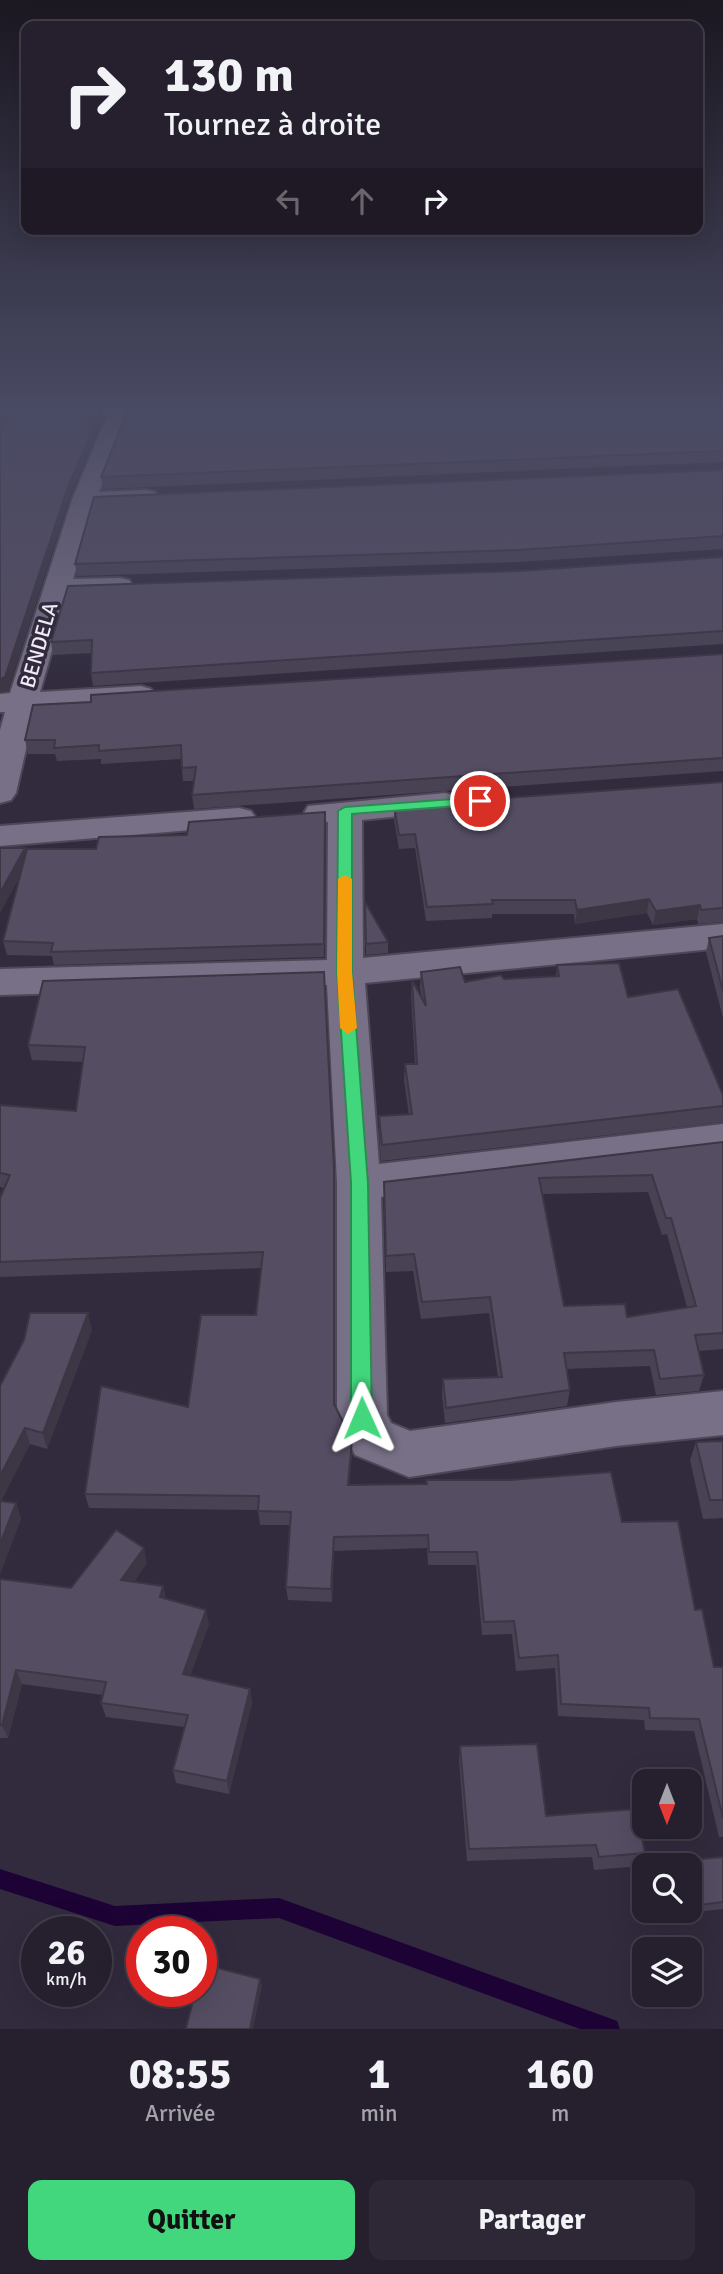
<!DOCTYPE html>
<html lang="fr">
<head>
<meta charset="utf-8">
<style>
	:root { --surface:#26202e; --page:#2e2836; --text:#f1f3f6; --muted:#a4a3aa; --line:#423e4a; --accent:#42d77c }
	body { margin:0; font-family:Signika,sans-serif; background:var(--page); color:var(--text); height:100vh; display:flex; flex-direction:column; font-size:26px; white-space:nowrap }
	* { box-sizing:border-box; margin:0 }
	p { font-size:23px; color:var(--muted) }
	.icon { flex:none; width:38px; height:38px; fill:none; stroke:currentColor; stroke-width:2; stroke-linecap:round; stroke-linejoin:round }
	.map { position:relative; height:2029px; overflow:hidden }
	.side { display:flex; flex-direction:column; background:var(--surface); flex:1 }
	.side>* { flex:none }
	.banner { position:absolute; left:21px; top:21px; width:682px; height:214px; border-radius:14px; box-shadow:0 7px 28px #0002,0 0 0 2px var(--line); background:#26202e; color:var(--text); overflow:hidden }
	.needle { width:46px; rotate:180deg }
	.fabs { position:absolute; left:632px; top:1769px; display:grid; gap:14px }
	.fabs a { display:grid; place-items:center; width:70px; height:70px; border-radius:14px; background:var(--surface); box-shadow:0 7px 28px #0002,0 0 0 2px var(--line); font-size:35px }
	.speed { position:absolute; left:21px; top:1916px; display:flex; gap:14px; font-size:35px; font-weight:700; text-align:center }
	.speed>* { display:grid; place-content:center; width:91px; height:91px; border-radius:50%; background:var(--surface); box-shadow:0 7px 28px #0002,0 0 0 2px var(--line); line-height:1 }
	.speed small { font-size:18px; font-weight:400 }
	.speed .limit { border:10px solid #d22; background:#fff; color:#111 }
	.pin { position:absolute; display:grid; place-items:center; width:60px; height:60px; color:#fff; margin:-30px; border:4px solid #fff; border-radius:50%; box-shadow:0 2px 7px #0007 }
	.me { position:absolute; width:77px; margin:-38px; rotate:359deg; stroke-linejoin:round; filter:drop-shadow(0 0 5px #0008) }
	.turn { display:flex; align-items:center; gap:24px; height:147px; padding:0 28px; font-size:32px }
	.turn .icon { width:91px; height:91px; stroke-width:2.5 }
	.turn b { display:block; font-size:49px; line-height:60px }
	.lanes { display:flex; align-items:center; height:66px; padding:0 28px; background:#0003; justify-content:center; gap:35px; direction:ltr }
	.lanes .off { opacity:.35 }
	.eta { display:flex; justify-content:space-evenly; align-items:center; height:119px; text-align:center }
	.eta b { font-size:42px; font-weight:800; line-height:49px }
	.cta { display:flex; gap:14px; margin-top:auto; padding:14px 28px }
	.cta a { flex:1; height:80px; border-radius:14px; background:var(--accent); color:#111; font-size:28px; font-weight:800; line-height:80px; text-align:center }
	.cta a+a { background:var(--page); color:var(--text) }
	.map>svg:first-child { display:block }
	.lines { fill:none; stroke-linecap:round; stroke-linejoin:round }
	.stream { fill:#1d0335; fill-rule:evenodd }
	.minor-casing { stroke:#4d4757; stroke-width:4 }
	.tertiary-casing { stroke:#4d4757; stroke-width:4 }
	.minor { fill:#787086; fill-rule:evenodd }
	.tertiary { fill:#787086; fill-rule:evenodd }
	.wall { fill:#494254; fill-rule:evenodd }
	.shaded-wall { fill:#3c3645 }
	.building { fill:#554d62; stroke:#3c3645; stroke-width:2; fill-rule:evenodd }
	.route { fill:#42d77c; stroke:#2b8c51; stroke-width:2 }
	.slow { fill:#f59e0b }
	.labels { text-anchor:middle; stroke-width:7; stroke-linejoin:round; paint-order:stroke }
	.far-street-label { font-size:21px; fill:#f0ecf8; stroke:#322b3e }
</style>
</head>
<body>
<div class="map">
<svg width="723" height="2029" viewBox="0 0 723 2029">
	<rect width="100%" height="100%" fill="#322b3e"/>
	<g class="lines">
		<path class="stream" d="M0,1869L115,1906L279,1898L609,2018L617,2021L620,2029H580L279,1918L115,1926L0,1889Z"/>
		<defs>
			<path id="minor" d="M57,404H274L271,409L263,410L0,419V405Z
				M84,493L93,495L96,500L73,579L120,578L129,580L133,586L129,592L68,596L40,692L141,686L151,689L156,695L151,701L141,704L35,710L16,793L11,800L0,803V730L5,712H0V694L10,693L72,500L75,495Z
				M445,793L457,796L461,803L457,810L362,820L363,958L723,924V948L365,983L379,1164L723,1124V1156L381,1197L387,1415L391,1423L410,1431L616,1402L723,1391V1435L616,1446L409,1477L355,1455L337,1418V1183L327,985L0,995V969L327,960L328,822L308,820L304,813L308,806Z
				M239,808L251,811L256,818L251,825L0,846V826Z"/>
			<path id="tertiary" d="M112,404H134L99,492L146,490L155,492L158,497L155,502L146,504L84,507L75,505L72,500Z"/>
		</defs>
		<use href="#minor" class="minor-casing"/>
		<use href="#tertiary" class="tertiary-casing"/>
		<use href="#minor" class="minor"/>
		<use href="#tertiary" class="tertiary"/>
	</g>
	<path class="wall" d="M723,404V462L103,489L101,477Z
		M723,470V549L518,562L77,576L75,564Z
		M723,557V644L93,686L91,673L92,653L53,655L51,642L519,571Z
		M723,654V771L194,809L192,795L194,781H183L181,759L101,764V759L57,761L55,754H28L25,740L91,702Z
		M723,782V922L698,924L697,919L653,925L647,913L575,924L574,914H492V918L426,921L415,848L399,849L394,819V806Z
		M325,812L324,957L54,965L52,956L7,955L3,941L19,878L0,913V848H25L26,851L96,849Z
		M365,902L388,942V953L366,955Z
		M723,936V1018L706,952L709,938Z
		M557,965L628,997L723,1095V1122L381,1161L379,1132V1116L409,1115L404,1080L405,1064H415L411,996L412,980L422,998L420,988L421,972L465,982L556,976Z
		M324,972L334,1404L352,1440V1454L349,1485L622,1522L695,1610L714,1667H723V1837H719L694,1731L645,1730L644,1720L558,1716L555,1668L516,1671L512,1634L482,1635L476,1565H428L427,1548L334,1551L332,1602L288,1600L286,1587L291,1525H260L258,1510L89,1508L85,1494L188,1407L256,1315L261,1268L0,1277V1198L4,1188L0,1187V1105L76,1111L83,1062L32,1060L28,1045Z
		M723,1142V1349L699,1351L704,1375L699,1391L656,1395L650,1366L566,1369L570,1390L567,1406L445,1423L442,1395L443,1379L498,1377L489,1313L421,1319L413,1271L386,1272L384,1182ZM648,1192L662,1235L667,1234L687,1307L627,1317L564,1306L542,1194Z
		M92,1330L47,1449L30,1444L1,1501L16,1503L21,1519L0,1574V1386Z
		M723,1441V1518L703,1519L690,1460L696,1442Z
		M147,1563L134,1582L163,1586L166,1599L209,1624L190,1676L250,1689L252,1703L229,1794L176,1783L173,1770L185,1727L106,1717L101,1703L103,1695L22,1684L8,1738H0V1579L71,1588Z
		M460,1746L546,1816L645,1853L640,1866L594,1870L592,1857L467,1861L459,1760Z
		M723,1857V1909L696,1912L690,1885V1866H687L690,1860Z"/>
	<path class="shaded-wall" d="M102,407L103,418L69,499L8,691L0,693V679L68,487Z
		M25,848L28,862L0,913V893Z
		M649,899L647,913L575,924L577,910Z
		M700,905L697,919L653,925L656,911Z
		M88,1313L92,1330L47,1449L43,1433Z
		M25,1428L30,1444L0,1503V1476Z
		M352,1440V1454L348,1499V1485Z
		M16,1503L21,1519L0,1574V1544Z
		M334,1537V1551L332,1602L331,1589Z
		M144,1548L147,1563L125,1595L121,1580Z
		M163,1586L166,1600L160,1597Z
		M206,1610L209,1624L186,1688L183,1674Z
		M16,1670L22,1684L8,1738L2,1725Z
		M250,1689L252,1703L229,1794L227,1781Z
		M260,1979L262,1986L253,2029H250Z"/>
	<path class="building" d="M193,404H723V451L101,477L130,406Z
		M102,407L68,487L5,677L0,679V410Z
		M723,470V536L519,550L75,564L94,497Z
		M723,557V631L91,673L92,640L51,642L68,586L519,571Z
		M723,654V758L192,795L196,767L182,768L181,745L99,751V745L54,748L55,740H25L33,705L91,702V695Z
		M723,782V908L701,910L700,905L656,911L649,899L577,910L575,900H492L493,904L427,907L415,834L399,835L394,806Z
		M325,812L324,944L51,952L53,943L3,941L27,849H96L99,837L187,835L189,822Z
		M0,848H25L0,893Z
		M365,902L388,942L366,944Z
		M723,936V991L709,938Z
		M619,963L628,997L678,989L723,1095V1106L382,1145L379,1116L412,1114L405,1064H417L412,980L426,1006L421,972L460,967L465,982L501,975L504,979L559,976L557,965Z
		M324,972L334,1168V1404L352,1440L348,1485L427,1484L426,1480H510L611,1472L622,1522L678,1521L695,1610L702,1609L714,1667H723V1818L699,1719L650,1718L649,1708L561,1704L558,1655L519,1658L514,1621L484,1622L477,1552H429L428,1535L334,1537L331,1589L286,1587L291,1512L258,1511L259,1496L85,1494L101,1386L188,1407L201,1315H256L263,1252L0,1262V1198L10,1175L0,1173V1105L76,1111L85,1047L28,1045L43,981Z
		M723,1142V1333L695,1335L704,1375L660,1379L654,1350L564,1353L570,1390L446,1408L443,1379L502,1377L490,1297L422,1302L414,1254L386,1256L384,1182ZM652,1175L666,1218H671L696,1306L627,1317L625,1304L564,1306L539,1178Z
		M30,1313H88L43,1433L25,1428L0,1476V1386L24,1340Z
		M723,1441V1500H710L696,1442Z
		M0,1501L16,1503L0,1544Z
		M116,1530L144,1548L121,1580L163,1586L160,1597L206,1610L183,1674L250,1689L227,1781L173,1770L188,1715L101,1703L106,1682L16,1670L2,1725H0V1579L71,1588Z
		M537,1744L546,1816L636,1809L645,1853L599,1857L596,1845L469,1849L460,1746Z
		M723,1857V1902L700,1905L690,1860Z
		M202,1964L260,1979L250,2029H186L195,1992H201Z"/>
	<linearGradient id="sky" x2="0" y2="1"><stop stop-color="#1c1822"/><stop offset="0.59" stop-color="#494a63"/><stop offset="1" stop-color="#494a63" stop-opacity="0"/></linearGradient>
	<rect width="723" height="688" fill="url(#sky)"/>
	<path class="route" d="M480,797L487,801L485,804L352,814V972L368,1183L372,1418L369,1425L362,1427L354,1425L351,1418V1183L337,972L338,811L345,807Z"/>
	<path class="slow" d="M345,875L352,879V972L357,1028L348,1034L340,1028L337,972L338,879Z"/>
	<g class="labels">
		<g class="far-street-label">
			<text transform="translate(39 645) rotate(-74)" y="7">BENDELA</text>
		</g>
	</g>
</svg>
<div class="fabs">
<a><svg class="needle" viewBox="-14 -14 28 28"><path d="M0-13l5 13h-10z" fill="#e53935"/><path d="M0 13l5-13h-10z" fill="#a4a3aa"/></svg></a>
<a><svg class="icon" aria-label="search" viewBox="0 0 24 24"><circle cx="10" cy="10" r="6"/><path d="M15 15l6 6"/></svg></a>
<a><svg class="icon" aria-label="layers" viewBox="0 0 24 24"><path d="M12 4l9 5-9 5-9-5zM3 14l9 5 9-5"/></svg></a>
</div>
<div class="speed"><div>26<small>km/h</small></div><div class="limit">30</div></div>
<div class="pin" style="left:480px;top:801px;background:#d93025"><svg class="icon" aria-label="arrive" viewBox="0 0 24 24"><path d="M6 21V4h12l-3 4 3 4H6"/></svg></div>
<svg class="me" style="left:362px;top:1418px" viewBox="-20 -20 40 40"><path d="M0-17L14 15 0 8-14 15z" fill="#42d77c" stroke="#fff" stroke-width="4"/></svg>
<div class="banner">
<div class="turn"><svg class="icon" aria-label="right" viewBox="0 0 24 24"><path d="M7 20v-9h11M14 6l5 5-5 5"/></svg><div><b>130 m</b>Tournez à droite</div></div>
<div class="lanes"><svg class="icon off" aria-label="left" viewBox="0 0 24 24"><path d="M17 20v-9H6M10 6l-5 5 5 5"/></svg><svg class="icon off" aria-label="ahead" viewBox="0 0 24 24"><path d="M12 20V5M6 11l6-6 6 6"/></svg><svg class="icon" aria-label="right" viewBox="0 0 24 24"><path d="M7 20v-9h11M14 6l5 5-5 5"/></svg></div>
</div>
</div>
<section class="side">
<div class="eta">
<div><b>08:55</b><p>Arrivée</p></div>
<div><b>1</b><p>min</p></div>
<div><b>160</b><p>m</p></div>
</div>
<div class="cta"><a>Quitter</a><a>Partager</a></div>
</section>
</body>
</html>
